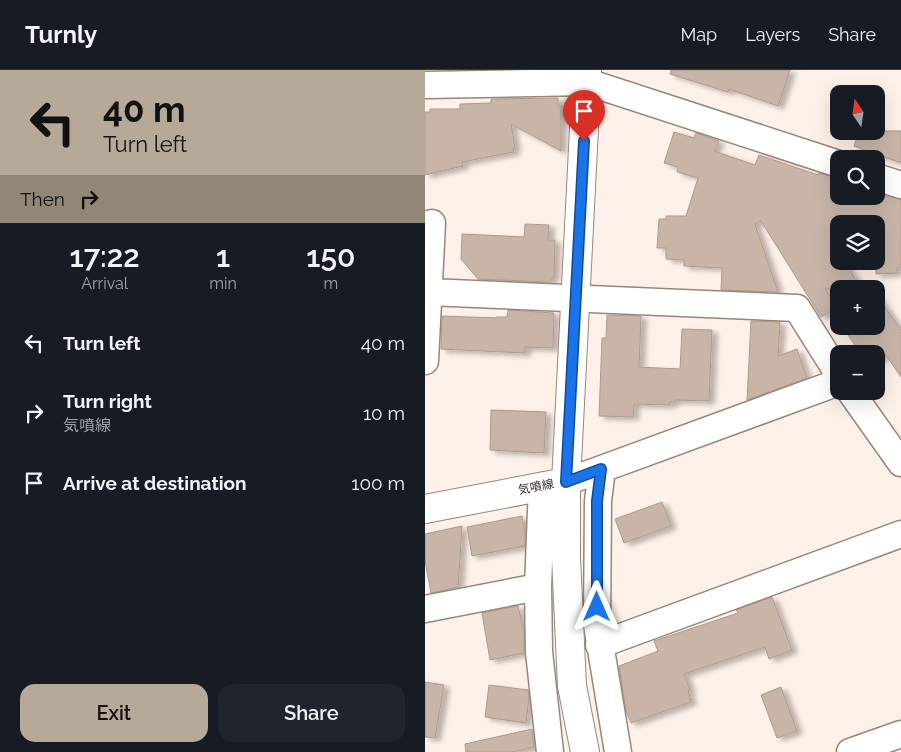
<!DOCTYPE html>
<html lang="en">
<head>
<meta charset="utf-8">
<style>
	:root { --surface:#171b24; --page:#20242c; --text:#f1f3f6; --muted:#9ea1a6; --line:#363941; --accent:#b6a998 }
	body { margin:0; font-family:Raleway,"Noto Sans JP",sans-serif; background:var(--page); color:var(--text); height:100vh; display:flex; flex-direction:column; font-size:19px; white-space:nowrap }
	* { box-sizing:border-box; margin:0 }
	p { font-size:16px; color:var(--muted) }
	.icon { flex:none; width:28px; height:28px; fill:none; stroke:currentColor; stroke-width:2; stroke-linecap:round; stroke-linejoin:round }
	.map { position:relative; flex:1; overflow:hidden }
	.side { display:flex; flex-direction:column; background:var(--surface); width:425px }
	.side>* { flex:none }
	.hud { background:#b6a998; color:#111; overflow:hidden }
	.needle { width:32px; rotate:347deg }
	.controls { position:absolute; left:405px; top:15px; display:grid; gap:10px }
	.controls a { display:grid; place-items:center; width:55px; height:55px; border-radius:10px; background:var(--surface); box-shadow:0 5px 20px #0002; font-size:25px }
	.pin { position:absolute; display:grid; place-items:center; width:42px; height:42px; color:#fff; margin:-51px -21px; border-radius:50% 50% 50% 0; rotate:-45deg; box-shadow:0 0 5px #0007 }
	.pin .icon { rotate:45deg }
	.me { position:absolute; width:55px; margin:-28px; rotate:0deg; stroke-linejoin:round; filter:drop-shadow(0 0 4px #0008) }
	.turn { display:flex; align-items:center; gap:18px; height:105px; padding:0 20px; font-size:22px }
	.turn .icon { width:65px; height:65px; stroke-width:2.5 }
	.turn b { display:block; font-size:35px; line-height:42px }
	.then { display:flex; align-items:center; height:48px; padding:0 20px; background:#0003; gap:10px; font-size:19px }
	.eta { display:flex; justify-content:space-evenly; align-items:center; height:85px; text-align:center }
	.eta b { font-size:30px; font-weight:600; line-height:35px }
	.cta { display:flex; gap:10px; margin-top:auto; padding:10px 20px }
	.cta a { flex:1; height:58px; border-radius:15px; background:var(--accent); color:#111; font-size:20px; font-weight:600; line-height:58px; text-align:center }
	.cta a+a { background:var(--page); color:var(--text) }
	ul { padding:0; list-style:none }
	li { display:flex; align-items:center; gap:15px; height:70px; padding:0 20px }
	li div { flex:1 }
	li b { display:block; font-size:19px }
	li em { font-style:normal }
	header { display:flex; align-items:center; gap:30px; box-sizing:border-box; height:70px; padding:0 25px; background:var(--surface); border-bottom:1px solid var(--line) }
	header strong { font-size:24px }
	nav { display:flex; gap:28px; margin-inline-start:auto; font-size:18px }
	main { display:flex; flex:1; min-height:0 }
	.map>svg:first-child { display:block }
	.building { fill:#c8b5a8; stroke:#ad9a8d; filter:url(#shadow) }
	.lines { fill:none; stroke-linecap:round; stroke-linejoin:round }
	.minor-casing { stroke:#988679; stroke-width:29 }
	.tertiary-casing { stroke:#988679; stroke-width:30 }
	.minor { stroke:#fff; stroke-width:26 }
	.tertiary { stroke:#fff; stroke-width:28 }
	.route-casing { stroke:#114b97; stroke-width:12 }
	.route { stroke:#1a73e8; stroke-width:9 }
	.labels { text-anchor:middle; stroke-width:4; stroke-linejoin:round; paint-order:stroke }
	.street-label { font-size:12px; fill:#38302b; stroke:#fff }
</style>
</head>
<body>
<header>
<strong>Turnly</strong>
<nav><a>Map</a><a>Layers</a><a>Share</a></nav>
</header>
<main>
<section class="side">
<div class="hud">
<div class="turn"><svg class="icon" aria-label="left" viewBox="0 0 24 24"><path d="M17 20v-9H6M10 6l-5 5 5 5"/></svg><div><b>40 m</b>Turn left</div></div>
<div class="then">Then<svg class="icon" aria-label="right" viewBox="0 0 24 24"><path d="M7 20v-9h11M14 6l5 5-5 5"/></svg></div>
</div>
<div class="eta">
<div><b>17:22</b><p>Arrival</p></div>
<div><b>1</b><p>min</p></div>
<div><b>150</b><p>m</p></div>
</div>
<ul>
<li><svg class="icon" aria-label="left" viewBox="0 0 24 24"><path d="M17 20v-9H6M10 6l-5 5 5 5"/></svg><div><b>Turn left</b></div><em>40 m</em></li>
<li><svg class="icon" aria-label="right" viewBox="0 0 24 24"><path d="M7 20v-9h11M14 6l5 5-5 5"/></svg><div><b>Turn right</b><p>気噴線</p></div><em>10 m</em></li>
<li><svg class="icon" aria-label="arrive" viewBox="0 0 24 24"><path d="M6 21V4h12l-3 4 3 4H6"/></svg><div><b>Arrive at destination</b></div><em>100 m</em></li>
</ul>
<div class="cta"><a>Exit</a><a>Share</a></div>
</section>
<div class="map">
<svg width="476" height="682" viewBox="0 0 476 682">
	<defs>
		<filter id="shadow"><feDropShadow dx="5.5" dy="3" stdDeviation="2.5" flood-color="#0004"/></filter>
	</defs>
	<rect width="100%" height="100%" fill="#fdf1e9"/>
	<path class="building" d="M246,0H365L353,36L304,19L303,22L245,4Z
		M133,28V36H136V81L86,54L90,78H88L89,82L37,92L38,96L0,105V42H5V39H35V34L66,33V29Z
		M434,61H476V93L429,76Z
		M249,62L269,68L271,63L294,71L289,81L330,95L334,85L393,105L394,103L414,109V126H462L476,130V198H472V203L451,204V154H414V191H419L436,219H400L412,237L396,247L336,151L330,154L353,222L296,220L297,198L259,196V190L241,189V178H232L234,149H241V146H261L273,108L252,102L253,97L239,93Z
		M100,154L124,155L123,170H130L129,207L123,212L53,209L36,189L37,164L99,167Z
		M451,225L476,260V307L461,285L451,292V284H436L417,256H451Z
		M83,240L129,243L128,278L100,277V283L16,279L17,246L71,248V247H82Z
		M182,245L216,246L214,297L255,299L257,259L287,260L284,331L250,330V332H245L244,335L209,334L208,347L174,346L177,268H181Z
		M326,251L355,252L353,286L372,279L382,308L322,330Z
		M66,340L121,342L119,383L65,380Z
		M237,432L246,456L199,473L190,449Z
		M97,446L100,463V476L47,486L42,457Z
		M37,456L33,517L6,523L0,491V464Z
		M347,527L367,580L344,589L340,577L259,604L265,619L263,620L266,632L206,653L201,641L194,596L233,581L229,571L313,543L311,540Z
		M93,536L99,561V583L65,590L57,543Z
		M0,612L19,615L10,668L0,667Z
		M64,615L103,620L104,627L101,653L60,647Z
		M356,617L372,661L352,668L336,625Z
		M107,659L109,677L88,682H41L40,674Z"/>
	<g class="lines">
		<defs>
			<path id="minor" d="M0,15L162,12L414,94
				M451,107L476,115
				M0,155L7,153L0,291
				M4,222L372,238L414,305
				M425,321L476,393
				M177,399L173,431L172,555L193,682
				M141,412L414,312
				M117,416L113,517L114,582L125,682
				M0,539L113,517
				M174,575L476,464
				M425,682L476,664"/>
			<path id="tertiary" d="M0,439L141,412
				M160,682L147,616L141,488V412L162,0"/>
		</defs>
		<use href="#minor" class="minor-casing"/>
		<use href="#tertiary" class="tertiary-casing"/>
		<use href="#minor" class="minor"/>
		<use href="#tertiary" class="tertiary"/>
	</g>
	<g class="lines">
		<defs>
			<path id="route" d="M159,71L141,412L176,399L172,431V537"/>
		</defs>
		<use href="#route" class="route-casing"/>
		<use href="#route" class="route"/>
	</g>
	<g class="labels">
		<g class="street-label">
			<text transform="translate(111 417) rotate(-11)" y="4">気噴線</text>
		</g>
	</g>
</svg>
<div class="controls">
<a><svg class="needle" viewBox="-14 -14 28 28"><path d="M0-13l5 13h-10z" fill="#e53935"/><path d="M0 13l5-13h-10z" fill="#9ea1a6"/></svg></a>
<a><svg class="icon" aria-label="search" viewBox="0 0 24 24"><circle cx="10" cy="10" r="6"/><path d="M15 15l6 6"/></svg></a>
<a><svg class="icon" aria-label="layers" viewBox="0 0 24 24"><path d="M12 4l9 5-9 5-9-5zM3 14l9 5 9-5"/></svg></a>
<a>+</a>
<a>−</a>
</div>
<div class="pin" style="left:159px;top:71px;background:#d93025"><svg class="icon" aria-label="arrive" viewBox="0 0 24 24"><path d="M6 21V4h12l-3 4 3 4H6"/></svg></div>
<svg class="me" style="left:172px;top:537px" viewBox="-20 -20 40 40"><path d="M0-17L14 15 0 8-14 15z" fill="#1a73e8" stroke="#fff" stroke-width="4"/></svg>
</div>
</main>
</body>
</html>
